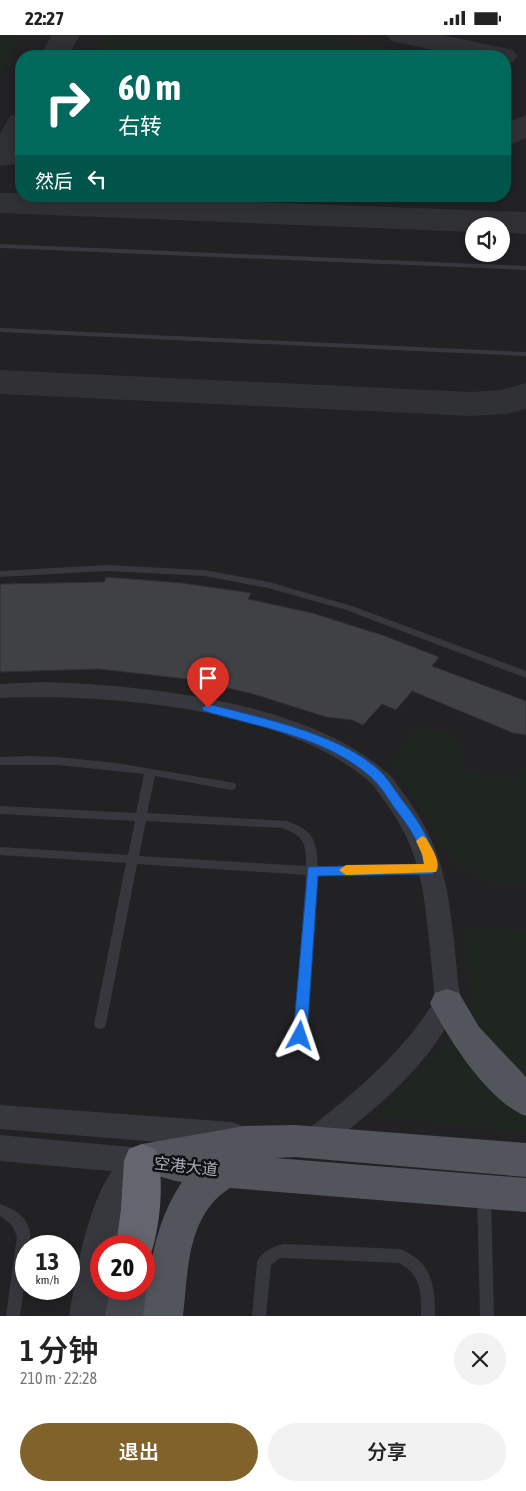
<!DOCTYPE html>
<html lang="zh">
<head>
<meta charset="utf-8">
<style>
	:root { --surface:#fff; --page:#f2f2f2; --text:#222; --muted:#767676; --accent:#80622a }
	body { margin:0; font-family:"Asap Condensed","Noto Sans SC",sans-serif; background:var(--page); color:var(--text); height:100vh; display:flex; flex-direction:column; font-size:19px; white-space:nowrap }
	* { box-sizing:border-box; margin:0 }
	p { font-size:16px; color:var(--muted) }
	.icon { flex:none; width:28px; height:28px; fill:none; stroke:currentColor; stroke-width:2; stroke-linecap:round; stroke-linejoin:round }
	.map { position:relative; height:1281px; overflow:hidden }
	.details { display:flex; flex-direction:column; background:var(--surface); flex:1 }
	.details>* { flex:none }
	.hud { position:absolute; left:15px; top:15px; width:496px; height:152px; border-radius:20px; box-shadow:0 2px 12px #0003; background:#00695c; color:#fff; overflow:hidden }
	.fabs { position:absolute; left:465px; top:182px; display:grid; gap:10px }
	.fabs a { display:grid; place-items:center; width:45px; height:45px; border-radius:50%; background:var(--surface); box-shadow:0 2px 12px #0003; font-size:25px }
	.speed { position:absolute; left:15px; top:1200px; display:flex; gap:10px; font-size:25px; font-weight:700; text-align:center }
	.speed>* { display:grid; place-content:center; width:65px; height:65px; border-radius:50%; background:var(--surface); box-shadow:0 2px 12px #0003; line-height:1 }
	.speed small { font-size:12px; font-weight:400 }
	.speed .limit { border:8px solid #d22; background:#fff; color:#111 }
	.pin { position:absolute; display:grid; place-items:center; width:42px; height:42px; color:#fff; margin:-51px -21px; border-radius:50% 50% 50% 0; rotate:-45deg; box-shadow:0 0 5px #0007 }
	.pin .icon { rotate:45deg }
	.me { position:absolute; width:55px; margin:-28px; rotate:5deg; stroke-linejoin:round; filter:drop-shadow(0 0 4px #0008) }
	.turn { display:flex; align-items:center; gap:18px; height:105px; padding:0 20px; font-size:22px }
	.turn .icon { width:65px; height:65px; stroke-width:2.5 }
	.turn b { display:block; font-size:35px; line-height:42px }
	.then { display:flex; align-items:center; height:48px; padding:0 20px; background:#0003; gap:10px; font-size:19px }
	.round { display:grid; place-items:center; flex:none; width:52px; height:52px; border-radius:26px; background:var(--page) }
	.overview { display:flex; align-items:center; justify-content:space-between; height:85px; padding:0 20px }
	h1 { font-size:30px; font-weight:600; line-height:38px }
	.primary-button { display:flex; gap:10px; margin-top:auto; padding:10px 20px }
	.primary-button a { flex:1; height:58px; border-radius:30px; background:var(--accent); color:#fff; font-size:20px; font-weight:600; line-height:58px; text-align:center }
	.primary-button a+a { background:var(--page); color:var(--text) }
	.status { display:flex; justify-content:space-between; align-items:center; height:35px; padding:0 25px; background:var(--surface); direction:ltr }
	.status svg { height:14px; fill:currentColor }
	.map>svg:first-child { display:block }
	.built { fill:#222225; fill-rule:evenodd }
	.green { fill:#1e261f }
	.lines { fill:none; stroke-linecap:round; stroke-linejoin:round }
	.taxiway { fill:#303135; fill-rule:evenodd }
	.building { fill:#404145; stroke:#303034 }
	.service { fill:#37383d; fill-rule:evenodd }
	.minor { fill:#37383d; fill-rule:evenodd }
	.tertiary { fill:#37383d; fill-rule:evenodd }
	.secondary { fill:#45474d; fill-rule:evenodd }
	.primary { fill:#53555c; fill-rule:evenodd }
	.motorway { fill:#63666e; fill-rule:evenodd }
	.route { fill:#1a73e8; stroke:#114b97 }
	.slow { fill:#f59e0b }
	.labels { text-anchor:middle; stroke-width:5; stroke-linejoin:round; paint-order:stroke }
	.near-street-label { font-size:16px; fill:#a8adb8; stroke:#111113 }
</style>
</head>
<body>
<div class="status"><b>22:27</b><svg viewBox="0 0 49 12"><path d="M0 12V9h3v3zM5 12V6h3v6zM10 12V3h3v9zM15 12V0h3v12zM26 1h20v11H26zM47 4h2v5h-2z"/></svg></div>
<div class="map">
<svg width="526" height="1281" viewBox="0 0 526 1281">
	<rect width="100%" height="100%" fill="#161618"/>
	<path class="built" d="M0,0H526V1281H0ZM21,21H505V161H21ZM474,191H501V219H474ZM26,1211H69V1254H26ZM101,1211H144V1254H101Z"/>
	<path class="green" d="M0,0H17L19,8L0,41Z
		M107,0H310L432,21H94L100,8Z
		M416,691L457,700L466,738L517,742L526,734V850L489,847L456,831L392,731Z
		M465,892L526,896V1099L375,1081L448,1007L471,965Z"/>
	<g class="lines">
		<path class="taxiway" d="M52,0H80L68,21H40Z
			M387,0H443L513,15L518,21L513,27L505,29V21H462L391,6Z
			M21,79V122L17,129L0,131V99L10,81Z
			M526,80V103L505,112V89Z
			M0,158H21V161H95L526,177V199L501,198V191H474V197L0,178Z
			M0,335L472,357L501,355L526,348V374L507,379L472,381L0,359Z"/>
	</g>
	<path class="building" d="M106,542L182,548L251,558L248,564L312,578L382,600L439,622L432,631L526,666V700L513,698L412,656L396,675L382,669L363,690L352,685L326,682L250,658L187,644L99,634L0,637V549L104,547Z"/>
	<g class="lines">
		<path class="service" d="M0,209L526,231V235L0,213Z
			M0,293L526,317V321L0,297Z
			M107,530L204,535L269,547L352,571L526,636V643L346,575L268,553L204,541L107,536L0,542V536Z
			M29,721L58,722L116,728L235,748L236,751L235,754L231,755L155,741L147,778L287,786C313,795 317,805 318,832L431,830L435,831L437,834L435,837L431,838L317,840L306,1001L304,1005L300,1006L296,1005L294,1001L306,840L137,829L106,989L104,993L100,994L96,993L94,989L126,828L0,820V812L128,820L135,786L0,779V771L136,778L144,739L58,730H0V722ZM146,786L282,793C305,801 306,809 306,831L139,821Z
			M484,1155L489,1157L491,1161L494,1281H480L477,1161L479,1157Z
			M0,1169C21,1176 33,1187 30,1211H26V1236L20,1281H6L17,1201L11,1189L0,1181Z
			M284,1209L400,1214C432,1227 435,1250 435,1281H421C421,1257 422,1241 399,1228L284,1223H280L271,1230L266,1281H252L257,1227C261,1217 273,1211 284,1209Z"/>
		<path class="minor" d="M42,647C145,650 304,666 385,736C392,741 396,748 401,755C432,796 445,831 451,882C454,904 456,925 458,947C459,954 461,961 460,967C458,975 452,982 448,989C418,1041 369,1079 322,1116L312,1120L297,1115L293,1106L297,1097L308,1094C356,1057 401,1019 434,967C435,950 431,931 430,914C424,857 421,816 386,768C380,761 376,753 370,747C283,672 110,659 0,663V649Z
			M0,1070L232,1087L242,1091L246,1100L242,1109L232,1113L0,1094Z
			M0,1100L142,1113L152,1117L156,1126L152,1135L142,1139L0,1126Z"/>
		<path class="tertiary" d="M142,1110L154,1115L160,1126L154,1137L134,1166L119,1211H101V1254H111L107,1281H69C77,1234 92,1129 142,1110Z"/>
		<path class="secondary" d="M144,1243L149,1254L145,1281H105L110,1254H144Z"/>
		<path class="primary" d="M447,954L459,958L479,992L526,1042V1081C488,1067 448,1003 430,968L435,958Z
			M295,1090L526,1108V1142L295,1122L275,1123L526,1143V1177L230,1153C187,1180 188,1236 183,1281H143C150,1233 154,1188 182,1147C173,1146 162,1141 154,1141C142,1140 142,1143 129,1138L124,1126L129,1114L142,1109L244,1091Z"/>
		<path class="motorway" d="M142,1109L155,1114C166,1139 160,1198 149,1224L144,1226V1211H116L121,1174L124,1126L129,1114Z"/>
	</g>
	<path class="route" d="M208,669C261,683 344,699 383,739C391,748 398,760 406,770C420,788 434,811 438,834L432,839L318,841L307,1001L305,1005L300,1007L295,1005L293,1001L308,832L424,829C421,809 408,790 396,775C389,765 382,753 373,744C327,702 262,693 204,676L202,673Z"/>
	<path class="slow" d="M422,801L426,803C431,812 442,827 436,837L346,840L339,835L346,830L424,829L422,819L416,806Z"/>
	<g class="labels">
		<g class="near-street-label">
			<text transform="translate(186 1131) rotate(6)" y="6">空港大道</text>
		</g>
	</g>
</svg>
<div class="fabs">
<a><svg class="icon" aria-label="sound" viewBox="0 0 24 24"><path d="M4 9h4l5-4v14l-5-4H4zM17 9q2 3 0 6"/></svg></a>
</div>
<div class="speed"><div>13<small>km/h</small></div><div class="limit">20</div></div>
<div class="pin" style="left:208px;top:673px;background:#d93025"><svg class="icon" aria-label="arrive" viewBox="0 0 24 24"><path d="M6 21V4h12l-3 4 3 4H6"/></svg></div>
<svg class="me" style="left:300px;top:1001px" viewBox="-20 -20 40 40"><path d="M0-17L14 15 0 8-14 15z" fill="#1a73e8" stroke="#fff" stroke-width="4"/></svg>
<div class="hud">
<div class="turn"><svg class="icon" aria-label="right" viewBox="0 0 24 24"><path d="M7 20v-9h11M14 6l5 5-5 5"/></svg><div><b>60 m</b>右转</div></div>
<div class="then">然后<svg class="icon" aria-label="left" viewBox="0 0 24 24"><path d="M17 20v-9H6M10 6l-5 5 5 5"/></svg></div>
</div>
</div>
<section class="details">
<div class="overview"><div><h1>1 分钟</h1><p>210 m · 22:28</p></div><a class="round"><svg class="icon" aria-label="close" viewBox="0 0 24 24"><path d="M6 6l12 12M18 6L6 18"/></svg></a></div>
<div class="primary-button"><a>退出</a><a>分享</a></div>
</section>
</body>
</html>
